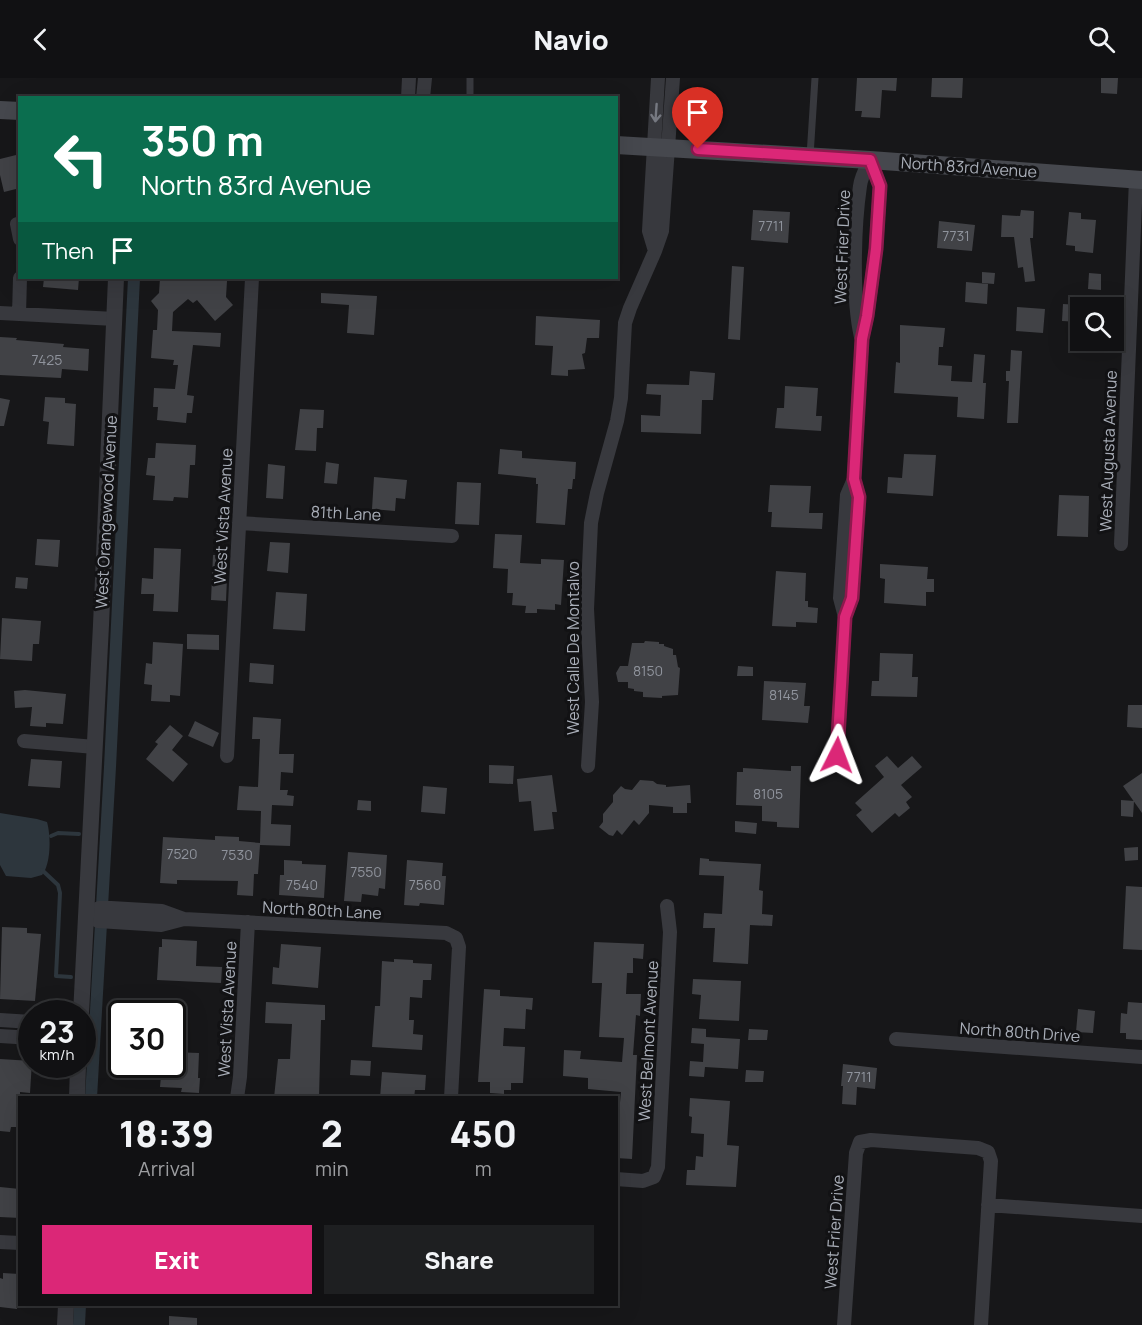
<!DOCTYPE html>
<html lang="en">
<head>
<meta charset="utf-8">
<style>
	:root { --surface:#111113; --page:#1e1f21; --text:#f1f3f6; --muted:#9c9da0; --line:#303133; --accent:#db2777 }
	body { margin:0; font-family:Manrope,sans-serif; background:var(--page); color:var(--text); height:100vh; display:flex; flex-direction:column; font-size:22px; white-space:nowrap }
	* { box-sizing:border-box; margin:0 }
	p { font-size:20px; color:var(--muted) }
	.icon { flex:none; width:33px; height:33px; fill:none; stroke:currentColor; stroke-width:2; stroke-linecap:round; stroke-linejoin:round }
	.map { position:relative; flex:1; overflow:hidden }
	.drawer { position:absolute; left:18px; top:1018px; width:600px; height:210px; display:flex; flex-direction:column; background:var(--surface); border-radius:0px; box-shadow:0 6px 24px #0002,0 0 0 2px var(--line) }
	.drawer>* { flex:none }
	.top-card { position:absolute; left:18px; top:18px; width:600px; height:183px; border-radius:0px; box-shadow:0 6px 24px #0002,0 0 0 2px var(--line); background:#0b6e4f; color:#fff; overflow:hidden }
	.fabs { position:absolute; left:1070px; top:219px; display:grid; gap:12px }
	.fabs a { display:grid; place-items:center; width:54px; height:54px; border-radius:0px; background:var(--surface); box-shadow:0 6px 24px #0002,0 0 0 2px var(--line); font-size:30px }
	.speed { position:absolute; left:18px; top:922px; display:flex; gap:12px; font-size:30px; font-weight:700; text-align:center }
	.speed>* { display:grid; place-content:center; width:78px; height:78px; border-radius:50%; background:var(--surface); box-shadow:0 6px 24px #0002,0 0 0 2px var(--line); line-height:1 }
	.speed small { font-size:15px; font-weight:400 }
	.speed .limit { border:3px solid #111; border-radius:9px; background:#fff; color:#111 }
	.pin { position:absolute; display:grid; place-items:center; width:51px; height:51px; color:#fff; margin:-62px -26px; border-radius:50% 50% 50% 0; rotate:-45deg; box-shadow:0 0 6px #0007 }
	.pin .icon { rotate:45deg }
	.me { position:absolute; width:66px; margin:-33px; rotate:3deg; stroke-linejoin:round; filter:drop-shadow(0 0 4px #0008) }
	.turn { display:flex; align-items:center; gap:21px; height:126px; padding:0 24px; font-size:27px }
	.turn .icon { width:78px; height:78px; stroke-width:2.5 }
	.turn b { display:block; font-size:42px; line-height:51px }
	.then { display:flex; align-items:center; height:57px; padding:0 24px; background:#0003; gap:12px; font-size:22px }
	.eta { display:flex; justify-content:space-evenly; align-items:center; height:102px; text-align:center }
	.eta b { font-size:36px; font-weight:800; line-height:42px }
	.primary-button { display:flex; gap:12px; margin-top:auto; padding:12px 24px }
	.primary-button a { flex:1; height:69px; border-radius:0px; background:var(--accent); color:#fff; font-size:24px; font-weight:800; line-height:69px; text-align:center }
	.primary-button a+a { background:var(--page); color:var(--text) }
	header { display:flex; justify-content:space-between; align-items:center; height:78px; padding:0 24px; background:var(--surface); font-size:27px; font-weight:800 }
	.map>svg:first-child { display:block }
	.water { fill:#2d363d }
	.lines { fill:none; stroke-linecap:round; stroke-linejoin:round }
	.stream { stroke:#2d363d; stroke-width:4 }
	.canal { stroke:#2d363d; stroke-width:12 }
	.building { fill:#414246 }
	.service { stroke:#38393e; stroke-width:7 }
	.minor { stroke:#38393e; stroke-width:14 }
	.tertiary { stroke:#38393e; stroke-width:16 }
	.secondary { stroke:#46484e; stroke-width:18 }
	.oneway { stroke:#767981 }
	.route-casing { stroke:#8e194d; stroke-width:15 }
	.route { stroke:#db2777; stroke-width:10 }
	.labels { text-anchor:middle; stroke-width:6; stroke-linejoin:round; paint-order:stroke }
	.number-label { font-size:14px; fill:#8f939c }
	.street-label { font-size:16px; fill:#a9aeb8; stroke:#121214 }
</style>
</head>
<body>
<header><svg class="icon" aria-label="back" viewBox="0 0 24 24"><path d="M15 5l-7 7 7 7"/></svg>Navio<svg class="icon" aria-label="search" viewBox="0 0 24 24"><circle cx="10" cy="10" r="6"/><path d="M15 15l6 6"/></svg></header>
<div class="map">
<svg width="1142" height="1247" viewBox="0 0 1142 1247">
	<rect width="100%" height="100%" fill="#171719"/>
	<path class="water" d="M0,735L37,741L47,744C51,758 51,786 42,797L31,800L6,798L0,787Z"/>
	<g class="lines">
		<path class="stream" d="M51,758L58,755L79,756
			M42,792L58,807L60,815L56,898L71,899"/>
		<path class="canal" d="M91,1020L110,689L134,200
			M79,1247L80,1227"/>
	</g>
	<path class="building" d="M857,0H897L896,13L882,12L880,40L861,39L862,33H855Z
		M932,0H963L962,20L931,19Z
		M1101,0H1118L1117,16L1101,15Z
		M20,76V110L4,114L0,97V81Z
		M753,132L790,134L788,165L751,162Z
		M1021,132L1034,133L1033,160H1030L1035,203L1025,204L1023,189L1018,190L1014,159H1001L1002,137L1020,138Z
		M1069,134L1081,135V141L1096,142L1093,175L1075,173V168L1066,167Z
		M939,143L975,147L972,173L937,170Z
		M732,188L744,189L740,262L728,261Z
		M982,194L995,195L994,206L982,205Z
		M1089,195L1101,196V212L1088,211Z
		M44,200H79L78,212L43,209Z
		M160,200L227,203L226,219L233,227L215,243L197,222L193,225L188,221L173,234L172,253L221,255L220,269L193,267L187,317L194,318L192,335H187L186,345L157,342L158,329H153L154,310L175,311L178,287H173L174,282L151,280L153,252H157L158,232L151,223L159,215Z
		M966,204L988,206L987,226L965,224Z
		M321,215L377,218L374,257L347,255L349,227L321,225Z
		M1063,226L1080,227V244L1062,243Z
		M1017,229L1045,231L1043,255L1016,253Z
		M536,238L600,242L599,260H587L585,275L582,276L585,291L568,292V298L551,297L553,268L535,267Z
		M900,247L945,250L943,269H939L938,287L952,288L951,303L972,304L974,276L985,277L983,305H986L984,341L957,339L958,319L894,315L896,284L900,285Z
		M0,259L17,260L16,262L64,266L63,269L89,271L88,293L62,291L61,300L0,297Z
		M1011,272L1022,273L1018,345H1007L1009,303H1006V293H1010Z
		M690,293L715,295L713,322H702L701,356L641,354V337L660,338L661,317L646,316L647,306L689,307Z
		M785,308L818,310L816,338H822L821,353L775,350L777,330H784Z
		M45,319L65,320V325L76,326L74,368L47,366L49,344L43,343Z
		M0,320L10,322L4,348H0Z
		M300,331L324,332L323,350H317L316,373L295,372Z
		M156,365L196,367L195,387H190L188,420L174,419L173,423L153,422L155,398L146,397L148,380H155Z
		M500,371L522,373V380L576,384L575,401H573L572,411H568L565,447L536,445L538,406H536V400L498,396Z
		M904,376L936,377L933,418L887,415L888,399L902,400Z
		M326,384L339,386L337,406L324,405Z
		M268,386L285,388L283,421L266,420Z
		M374,399L407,402L405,421L396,420L395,433L372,431Z
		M457,404L481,405L479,447L455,446Z
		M770,407L811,408L809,435H823L822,451L771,449L772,434H768Z
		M1059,417L1089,418L1088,459L1057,458Z
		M495,456L522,457L520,485L541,486V481L564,482L561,527L555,526V532L537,531V535H525L526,528L512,527L513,515H507L508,491L493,490Z
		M37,461L60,462L58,489L35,487Z
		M270,464L290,465L288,495L267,493Z
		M154,470L181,471L178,534L153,533L154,516H141L142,500L153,501Z
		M213,477H228L226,523L211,522Z
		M880,486L928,489L927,501H934V514H926V528L884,525L885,501L880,500Z
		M776,493L806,495L805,523H808V529L818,530L817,545L796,544V549L772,548Z
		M16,499L28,500L27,511L15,510Z
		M276,514L307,516L305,553L273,551Z
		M2,540L41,543L39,566H33L32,583L0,581Z
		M187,556L219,557V572L187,571Z
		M645,563L659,564V566H664V568L673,571V577H676L678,589L680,590L678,617L662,618V620L643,619V614L634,613V611L628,610V604H618L616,595L620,588H628L632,565H644Z
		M153,564L183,566L180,618L170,617V624L151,623L152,607L144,606L146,585L152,586Z
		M880,575L913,576L912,599H918L917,619L871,618L872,603H879Z
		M250,585L274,587L273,606L249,604Z
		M738,588L753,589V598H737Z
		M764,603L806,605L804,628H810L808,645L762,642Z
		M25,612L66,616L63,646L46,645V649L30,648L32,629L15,630L14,613Z
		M1128,627H1142V650L1127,649Z
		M253,639L281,641L279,676H294L293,695L281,694L280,712H288L287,717L294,718L293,728L272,727L271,746L291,747L290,768L260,767L258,796H254L253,818L237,817L238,803L177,802V806L160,805L163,759L215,762V758L239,759V763L260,765L261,733L237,732L239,708L258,709L260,661H252Z
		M195,643L219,655L213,669L188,658Z
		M170,647L183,658L172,672L188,686L173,704L146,681L158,666L155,664Z
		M887,678L898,690L912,678L922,689L901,707L912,719L906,724L910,730L899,739L895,735L872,755L856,737L862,732L855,725L884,699L875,688Z
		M31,681L62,683L60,710L28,708Z
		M489,687L514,688L513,706L489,705Z
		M791,688H801L799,750L777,749V744L762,743V728L736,727L737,694H743V690L791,693Z
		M1142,695V735L1123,708Z
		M552,697L557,734H552L554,751L534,753L531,723L519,724L517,701Z
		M640,702L653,703L657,706L666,707V709L690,707L691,725H687V735H673V729L649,727V735L639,747L634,742L622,757L617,752L613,758L609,757L599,749L603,744V736L613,724V717L621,708L625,711L632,712Z
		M423,708L447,710L445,736L421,734Z
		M358,722L371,723V733L357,732Z
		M1121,722L1134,723L1133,739L1121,738Z
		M735,743L757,745L756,756L735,754Z
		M1138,769V782L1125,783L1124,770Z
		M348,774L387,777L385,811L379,810L378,818L362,816L361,824L344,823Z
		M700,780L709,781V783L761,786L759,812L763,813L762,836L773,837L772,848L750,847L748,886L713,884L715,850H703L704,835L722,836L724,798L699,797Z
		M284,782L302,783V786L326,787L324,820L279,817L280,797H284Z
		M407,782L443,785L442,798H446L444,827L420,825L419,828L404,827Z
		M1126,808L1142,809V872L1123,871Z
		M2,849L27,850V855L41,856L35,923L0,921Z
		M162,861L197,863L196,888L222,889L221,905L157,902L159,869H162Z
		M594,864L644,866L643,881L633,880V895H627L626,916H641L640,938L636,937L633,977H637L632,1081L616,1080V1035H619L621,1014L588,1011V1000L563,998L564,972L581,973L580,981L622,984L624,960L599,959L602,905H592Z
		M281,866L321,869L318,910L272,906L273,889L279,890Z
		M394,881L413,882V885L432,886L431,902H423L422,920L410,919L409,942H414L413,956L423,957L422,972L372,969L375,928H380L382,883L394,884Z
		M693,901L741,903L739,943L699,941L701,917L692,916Z
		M484,911L500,912V918L533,920L532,932L526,931L525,951L504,950L503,968L525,969L523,1005H511V1012H504V1016L490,1015V1004H478Z
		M266,924L325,927V942H321L319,1020H274L278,981H290L292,946L265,945Z
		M1128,924L1142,925V962L1126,961V955H1120L1121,935L1127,936Z
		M1078,931L1095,933L1093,955L1076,954Z
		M692,950L706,951V959L740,961L738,991L705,989L704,999L689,998L690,983L703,984L704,966L691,965Z
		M749,951L768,952L767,962H748Z
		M172,974L199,975L198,1000H200L199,1015L181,1014L182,1010L160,1009L162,987H172Z
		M0,981L32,983L30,1015L20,1014V1049H11L10,1054L0,1053Z
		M351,982L371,983L370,998L350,997Z
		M843,986L877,990L875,1011L857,1009L856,1027L842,1026L843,1008H841Z
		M746,992L764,993L763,1004H745Z
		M382,994L426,997L425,1012H415L414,1020H380Z
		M690,1020L730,1023L727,1067L739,1068L736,1109L686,1107L687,1092H695L696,1078L703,1079L704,1056L691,1055L692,1039L689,1038Z
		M0,1109L20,1111V1140L0,1139Z
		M3,1195L19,1196L17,1231L0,1229V1200L3,1201Z
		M169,1238L197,1240V1247H169Z"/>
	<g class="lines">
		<path class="service" d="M470,20V0
			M810,78L815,0"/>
		<path class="minor" d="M408,20L409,0
			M423,20L425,0
			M17,146L20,161
			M655,173L649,153L658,0
			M0,235L115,241
			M19,236L20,200
			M861,259C852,219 854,149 860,108C861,99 866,90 870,82
			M239,445L452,458
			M1121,466L1136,101
			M845,539L852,520L859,419L854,401L862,261L867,239L876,171L880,108L870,82
			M24,663L95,669
			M837,677L845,539L840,520L847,417L854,401
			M227,678L252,200
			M588,688L592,624L587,531L591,445L597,415L617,343L621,320L625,245L630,230L655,173L662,153L673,0
			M86,836L99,830H111L162,833L184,841L446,855L456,860L459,869L451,1020
			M86,836L98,843L161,847L184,841
			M0,942L32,944
			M0,958L32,960
			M896,961L1142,979
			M237,1020L240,999L248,844
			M616,1101L643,1103L654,1099L658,1089L670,854L667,828
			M988,1127L1142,1138
			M0,1164L20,1165
			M844,1247L856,1075L860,1064L871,1062L978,1070L988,1074L991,1083L981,1247"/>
		<path class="tertiary" d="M81,936L101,547L116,200
			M77,1020L78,987
			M65,1247L66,1227"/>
		<path class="secondary" d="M0,32L20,33
			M616,67L870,82L1142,102"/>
	</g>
	<defs><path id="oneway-shaft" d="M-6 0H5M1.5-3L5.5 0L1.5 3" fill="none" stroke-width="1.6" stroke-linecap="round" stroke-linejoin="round" transform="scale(1.5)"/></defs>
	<use class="oneway" href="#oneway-shaft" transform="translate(656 35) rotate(94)"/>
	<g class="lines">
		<defs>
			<path id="route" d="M698,71L870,82L880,108L876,171L867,238L862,261L854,401L859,419L852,520L845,539L837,677"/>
		</defs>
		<use href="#route" class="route-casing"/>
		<use href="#route" class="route"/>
	</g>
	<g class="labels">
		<g class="number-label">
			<text x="771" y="153">7711</text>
			<text x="956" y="163">7731</text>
			<text x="47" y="287">7425</text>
			<text x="648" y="598">8150</text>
			<text x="784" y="622">8145</text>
			<text x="768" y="721">8105</text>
			<text x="182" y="781">7520</text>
			<text x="237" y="782">7530</text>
			<text x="366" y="799">7550</text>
			<text x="302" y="812">7540</text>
			<text x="425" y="812">7560</text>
			<text x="859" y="1004">7711</text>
		</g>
		<g class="street-label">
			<text transform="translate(969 89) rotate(4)" y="6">North 83rd Avenue</text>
			<text transform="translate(842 169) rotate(-88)" y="6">West Frier Drive</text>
			<text transform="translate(1108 373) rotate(-88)" y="6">West Augusta Avenue</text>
			<text transform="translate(106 434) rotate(-87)" y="6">West Orangewood Avenue</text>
			<text transform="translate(346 435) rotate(3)" y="6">81th Lane</text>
			<text transform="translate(223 438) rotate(-87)" y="6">West Vista Avenue</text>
			<text transform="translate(573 570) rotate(-90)" y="6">West Calle De Montalvo</text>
			<text transform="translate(322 832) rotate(3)" y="6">North 80th Lane</text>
			<text transform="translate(227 931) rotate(-87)" y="6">West Vista Avenue</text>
			<text transform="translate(1020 954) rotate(4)" y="6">North 80th Drive</text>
			<text transform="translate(648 963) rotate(-87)" y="6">West Belmont Avenue</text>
			<text transform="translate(834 1154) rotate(-86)" y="6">West Frier Drive</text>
		</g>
	</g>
</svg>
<div class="fabs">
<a><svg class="icon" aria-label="search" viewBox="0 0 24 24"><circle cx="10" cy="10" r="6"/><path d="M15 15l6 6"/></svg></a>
</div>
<div class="speed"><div>23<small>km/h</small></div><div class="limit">30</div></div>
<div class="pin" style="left:698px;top:71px;background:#d93025"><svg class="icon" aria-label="arrive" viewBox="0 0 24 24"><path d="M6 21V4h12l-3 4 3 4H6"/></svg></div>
<svg class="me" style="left:837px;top:677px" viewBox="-20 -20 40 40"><path d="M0-17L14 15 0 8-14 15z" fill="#db2777" stroke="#fff" stroke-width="4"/></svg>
<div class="top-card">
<div class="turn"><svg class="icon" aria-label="left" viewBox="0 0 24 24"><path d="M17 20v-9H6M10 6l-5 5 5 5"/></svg><div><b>350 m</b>North 83rd Avenue</div></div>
<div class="then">Then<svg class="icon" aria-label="arrive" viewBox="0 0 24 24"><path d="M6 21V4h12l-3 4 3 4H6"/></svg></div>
</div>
<section class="drawer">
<div class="eta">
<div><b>18:39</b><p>Arrival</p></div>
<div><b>2</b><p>min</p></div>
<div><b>450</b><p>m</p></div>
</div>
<div class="primary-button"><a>Exit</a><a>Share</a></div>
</section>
</div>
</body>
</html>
